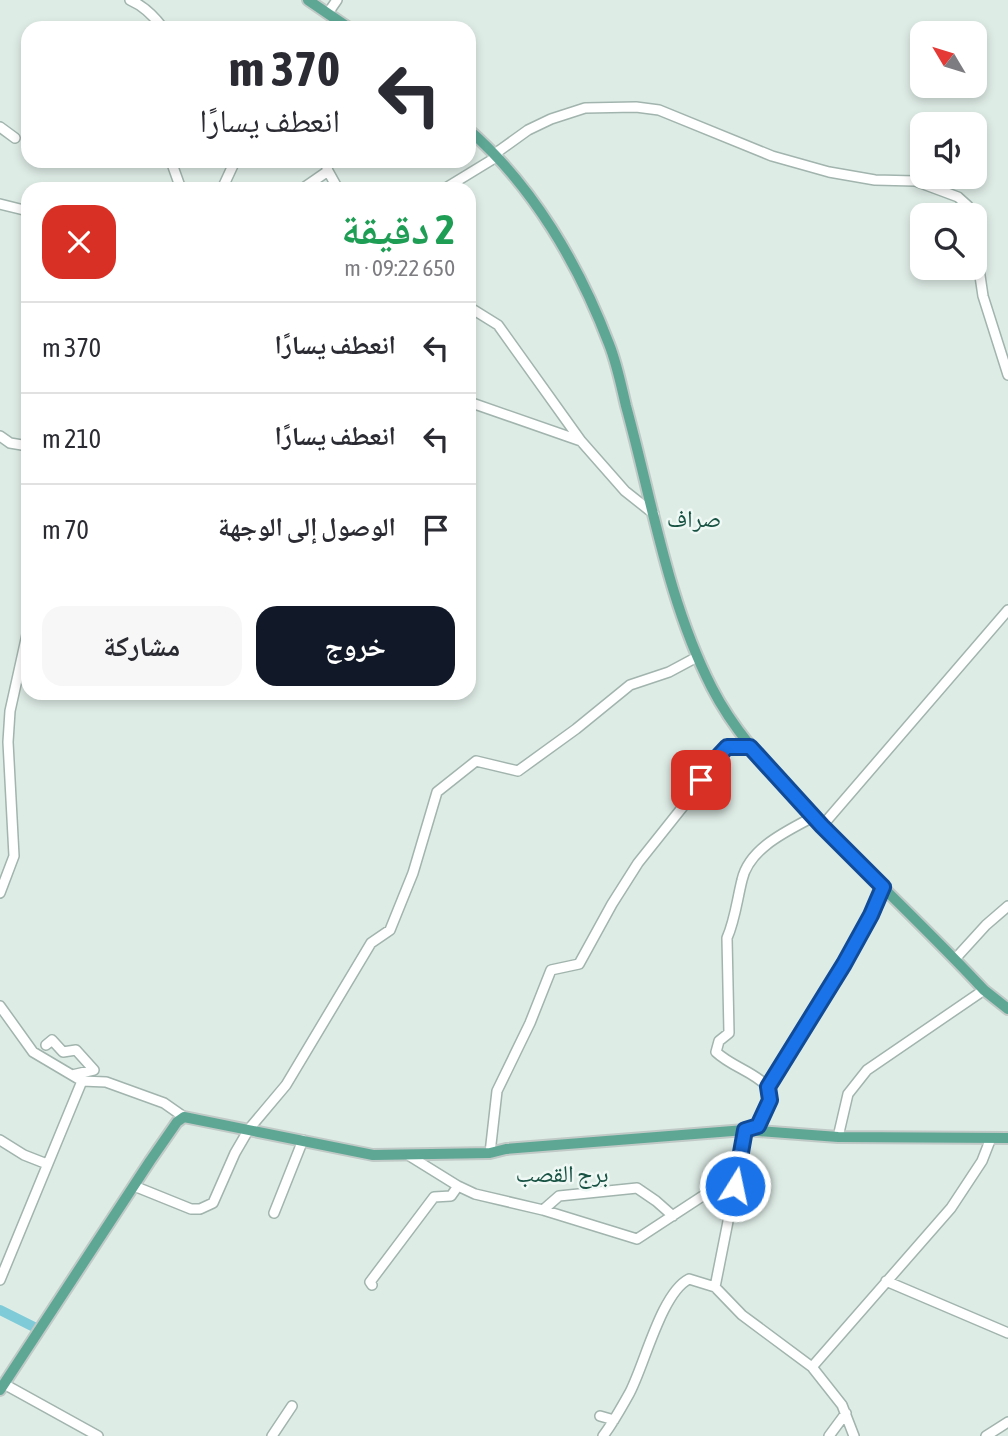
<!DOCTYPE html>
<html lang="ar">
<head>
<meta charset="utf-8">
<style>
	:root { --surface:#fff; --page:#f7f7f7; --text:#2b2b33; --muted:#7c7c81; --line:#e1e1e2; --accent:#111827 }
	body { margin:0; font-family:"Asap Condensed","Noto Naskh Arabic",sans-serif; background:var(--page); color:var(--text); direction:rtl; height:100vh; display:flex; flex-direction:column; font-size:26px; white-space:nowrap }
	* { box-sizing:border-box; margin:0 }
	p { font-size:23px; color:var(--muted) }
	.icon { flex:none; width:38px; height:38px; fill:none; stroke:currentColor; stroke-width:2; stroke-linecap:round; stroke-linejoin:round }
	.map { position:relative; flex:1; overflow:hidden; direction:ltr }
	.details { position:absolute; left:21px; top:182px; width:455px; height:518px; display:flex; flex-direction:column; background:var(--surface); border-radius:21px; box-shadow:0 4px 10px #0003; direction:rtl }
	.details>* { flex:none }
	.guide { position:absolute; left:21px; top:21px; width:455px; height:147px; border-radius:21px; box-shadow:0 4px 10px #0003; direction:rtl; background:#fff; color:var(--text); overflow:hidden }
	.needle { width:46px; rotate:308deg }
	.tools { position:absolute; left:910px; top:21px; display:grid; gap:14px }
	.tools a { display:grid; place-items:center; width:77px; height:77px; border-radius:14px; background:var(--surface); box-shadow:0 4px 10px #0003; font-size:35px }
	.pin { position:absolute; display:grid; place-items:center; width:60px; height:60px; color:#fff; margin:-30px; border-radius:14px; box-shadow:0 4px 10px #0006 }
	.me { position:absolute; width:77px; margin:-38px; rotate:10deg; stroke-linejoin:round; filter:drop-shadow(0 0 5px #0008) }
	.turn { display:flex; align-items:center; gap:24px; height:147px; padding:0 21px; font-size:32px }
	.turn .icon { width:91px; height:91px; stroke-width:2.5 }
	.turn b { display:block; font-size:49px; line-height:60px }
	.round { display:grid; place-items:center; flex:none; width:74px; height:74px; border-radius:21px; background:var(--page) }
	.summary { display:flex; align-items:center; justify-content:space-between; height:119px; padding:0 21px }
	h1 { font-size:42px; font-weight:700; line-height:52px; color:#1e9e55 }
	.primary-button { display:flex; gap:14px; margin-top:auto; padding:14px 21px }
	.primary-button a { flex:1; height:80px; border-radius:21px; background:var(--accent); color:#fff; font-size:28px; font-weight:700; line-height:80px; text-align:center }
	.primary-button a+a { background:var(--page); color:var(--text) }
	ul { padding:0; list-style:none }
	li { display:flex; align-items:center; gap:21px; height:91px; padding:0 21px; border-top:2px solid var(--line) }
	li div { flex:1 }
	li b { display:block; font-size:26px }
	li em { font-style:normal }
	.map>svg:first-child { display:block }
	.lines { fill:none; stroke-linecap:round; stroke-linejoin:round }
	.river { stroke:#7fcbd8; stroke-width:10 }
	.minor-casing { stroke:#a1b4ad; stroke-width:12 }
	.major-casing { stroke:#c0c9c6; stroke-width:14 }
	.minor { stroke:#fff; stroke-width:9 }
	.major { stroke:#5da794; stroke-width:10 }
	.route-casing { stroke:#114b97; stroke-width:18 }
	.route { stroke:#1a73e8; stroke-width:12 }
	.labels { text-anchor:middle; stroke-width:5; stroke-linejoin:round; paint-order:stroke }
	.quarter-label { font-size:24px; fill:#175243; stroke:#eff8f4 }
</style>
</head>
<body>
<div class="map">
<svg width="1008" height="1436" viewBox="0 0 1008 1436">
	<rect width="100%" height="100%" fill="#deece6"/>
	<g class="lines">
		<path class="river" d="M0,1310L34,1327"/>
		<defs>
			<path id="minor" d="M130,0C144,6 154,16 163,28
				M328,13L337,0
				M0,127L15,138
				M496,153L528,130L551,119L585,108L636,107L659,110L772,156L829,172L875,180L915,181L958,197L968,206L970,215
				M171,161L181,189
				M325,161L328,171L338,189
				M222,189L235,161
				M302,189L328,171
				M444,189L498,156
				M0,204L28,211
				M975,242L983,296L1008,375
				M469,307L498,325L581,441
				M469,402L581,441L625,491L654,514
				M0,436L10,443L28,446
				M822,826L1008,610
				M0,893L14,856L8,742L10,711L28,630
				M955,959L986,925L1008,906
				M0,1006L33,1052L82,1081L106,1082L164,1103L184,1117
				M46,1045L52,1040L63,1052L76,1050L94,1070L72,1075
				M768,1087C753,1071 732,1067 716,1052L719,1041L729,1033L727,938C735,920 737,900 742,880C749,848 787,831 813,817
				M838,1137L848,1094L867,1070L984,990
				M0,1140L24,1155L47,1164
				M490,1153L497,1091L530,1023L551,970L579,964L612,904L638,863L689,799L714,761L727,747H750
				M408,1155L458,1186L475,1194L543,1210L637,1239L721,1184L735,1186L745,1130L758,1126L770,1099L768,1087L844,964L871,915L883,887
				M134,1186L191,1209H200L213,1203L235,1153L249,1129L286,1085L371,943L390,930L413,873L437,792L476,761L518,771L576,729L630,685L669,672L697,657
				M735,1186L715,1287L742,1315L812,1367L842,1405L854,1436
				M543,1210L559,1196L637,1188L656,1201L673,1216
				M274,1213L303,1140
				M0,1280L82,1081
				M886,1281L1008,1333
				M372,1285L370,1282L434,1197L451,1196L458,1186
				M812,1367L951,1208L982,1161L991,1138
				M4,1384L98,1436
				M600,1416L614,1420
				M272,1436L292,1406
				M603,1436C613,1423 621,1408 629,1394C644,1367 661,1293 689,1279L715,1287
				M829,1436L846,1413
				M986,1436L1008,1422"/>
			<path id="major" d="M308,0L349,28
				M469,130C533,186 579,265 609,344C617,364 621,385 626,406C652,500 667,600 712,688C733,729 764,763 795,797C856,864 923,924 984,990L1008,1009
				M0,1390L150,1161L177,1122L184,1117L373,1155L490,1153L506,1149L745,1130L838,1137L1008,1138"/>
		</defs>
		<use href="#minor" class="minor-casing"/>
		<use href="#major" class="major-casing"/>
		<use href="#minor" class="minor"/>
		<use href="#major" class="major"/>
	</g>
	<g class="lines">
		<defs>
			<path id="route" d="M701,780L714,761L727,747H750L822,826L883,887L871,915L844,964L768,1087L770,1100L758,1126L745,1130L735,1186"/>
		</defs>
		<use href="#route" class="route-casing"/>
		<use href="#route" class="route"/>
	</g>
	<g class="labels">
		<g class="quarter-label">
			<text x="694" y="527">صراف</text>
			<text x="562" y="1182">برج القصب</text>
		</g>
	</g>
</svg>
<div class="tools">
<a><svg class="needle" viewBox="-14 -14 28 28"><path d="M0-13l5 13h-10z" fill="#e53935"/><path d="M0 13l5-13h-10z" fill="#7c7c81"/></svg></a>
<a><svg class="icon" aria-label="sound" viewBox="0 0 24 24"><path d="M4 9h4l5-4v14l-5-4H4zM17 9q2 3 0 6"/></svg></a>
<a><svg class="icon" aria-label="search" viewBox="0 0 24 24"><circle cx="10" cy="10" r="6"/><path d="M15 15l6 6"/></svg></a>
</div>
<div class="pin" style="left:701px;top:780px;background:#d93025"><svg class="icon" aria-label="arrive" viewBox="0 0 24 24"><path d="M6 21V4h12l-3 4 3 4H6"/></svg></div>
<svg class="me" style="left:735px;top:1186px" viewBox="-20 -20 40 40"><circle r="17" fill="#1a73e8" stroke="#fff" stroke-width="3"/><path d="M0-11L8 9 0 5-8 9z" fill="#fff"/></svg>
<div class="guide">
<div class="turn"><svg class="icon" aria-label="left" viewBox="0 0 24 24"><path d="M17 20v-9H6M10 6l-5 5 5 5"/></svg><div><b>370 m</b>انعطف يسارًا</div></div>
</div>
<section class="details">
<div class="summary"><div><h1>2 دقيقة</h1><p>650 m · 09:22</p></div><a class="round" style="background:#d93025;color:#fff"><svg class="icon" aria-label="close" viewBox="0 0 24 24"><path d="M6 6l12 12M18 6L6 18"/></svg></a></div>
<ul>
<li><svg class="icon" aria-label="left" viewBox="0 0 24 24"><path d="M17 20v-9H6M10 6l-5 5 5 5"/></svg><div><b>انعطف يسارًا</b></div><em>370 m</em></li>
<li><svg class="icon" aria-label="left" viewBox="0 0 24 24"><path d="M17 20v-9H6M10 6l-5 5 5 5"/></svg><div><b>انعطف يسارًا</b></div><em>210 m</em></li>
<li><svg class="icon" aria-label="arrive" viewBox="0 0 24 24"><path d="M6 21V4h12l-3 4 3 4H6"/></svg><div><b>الوصول إلى الوجهة</b></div><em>70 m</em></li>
</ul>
<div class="primary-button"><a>خروج</a><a>مشاركة</a></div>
</section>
</div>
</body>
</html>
